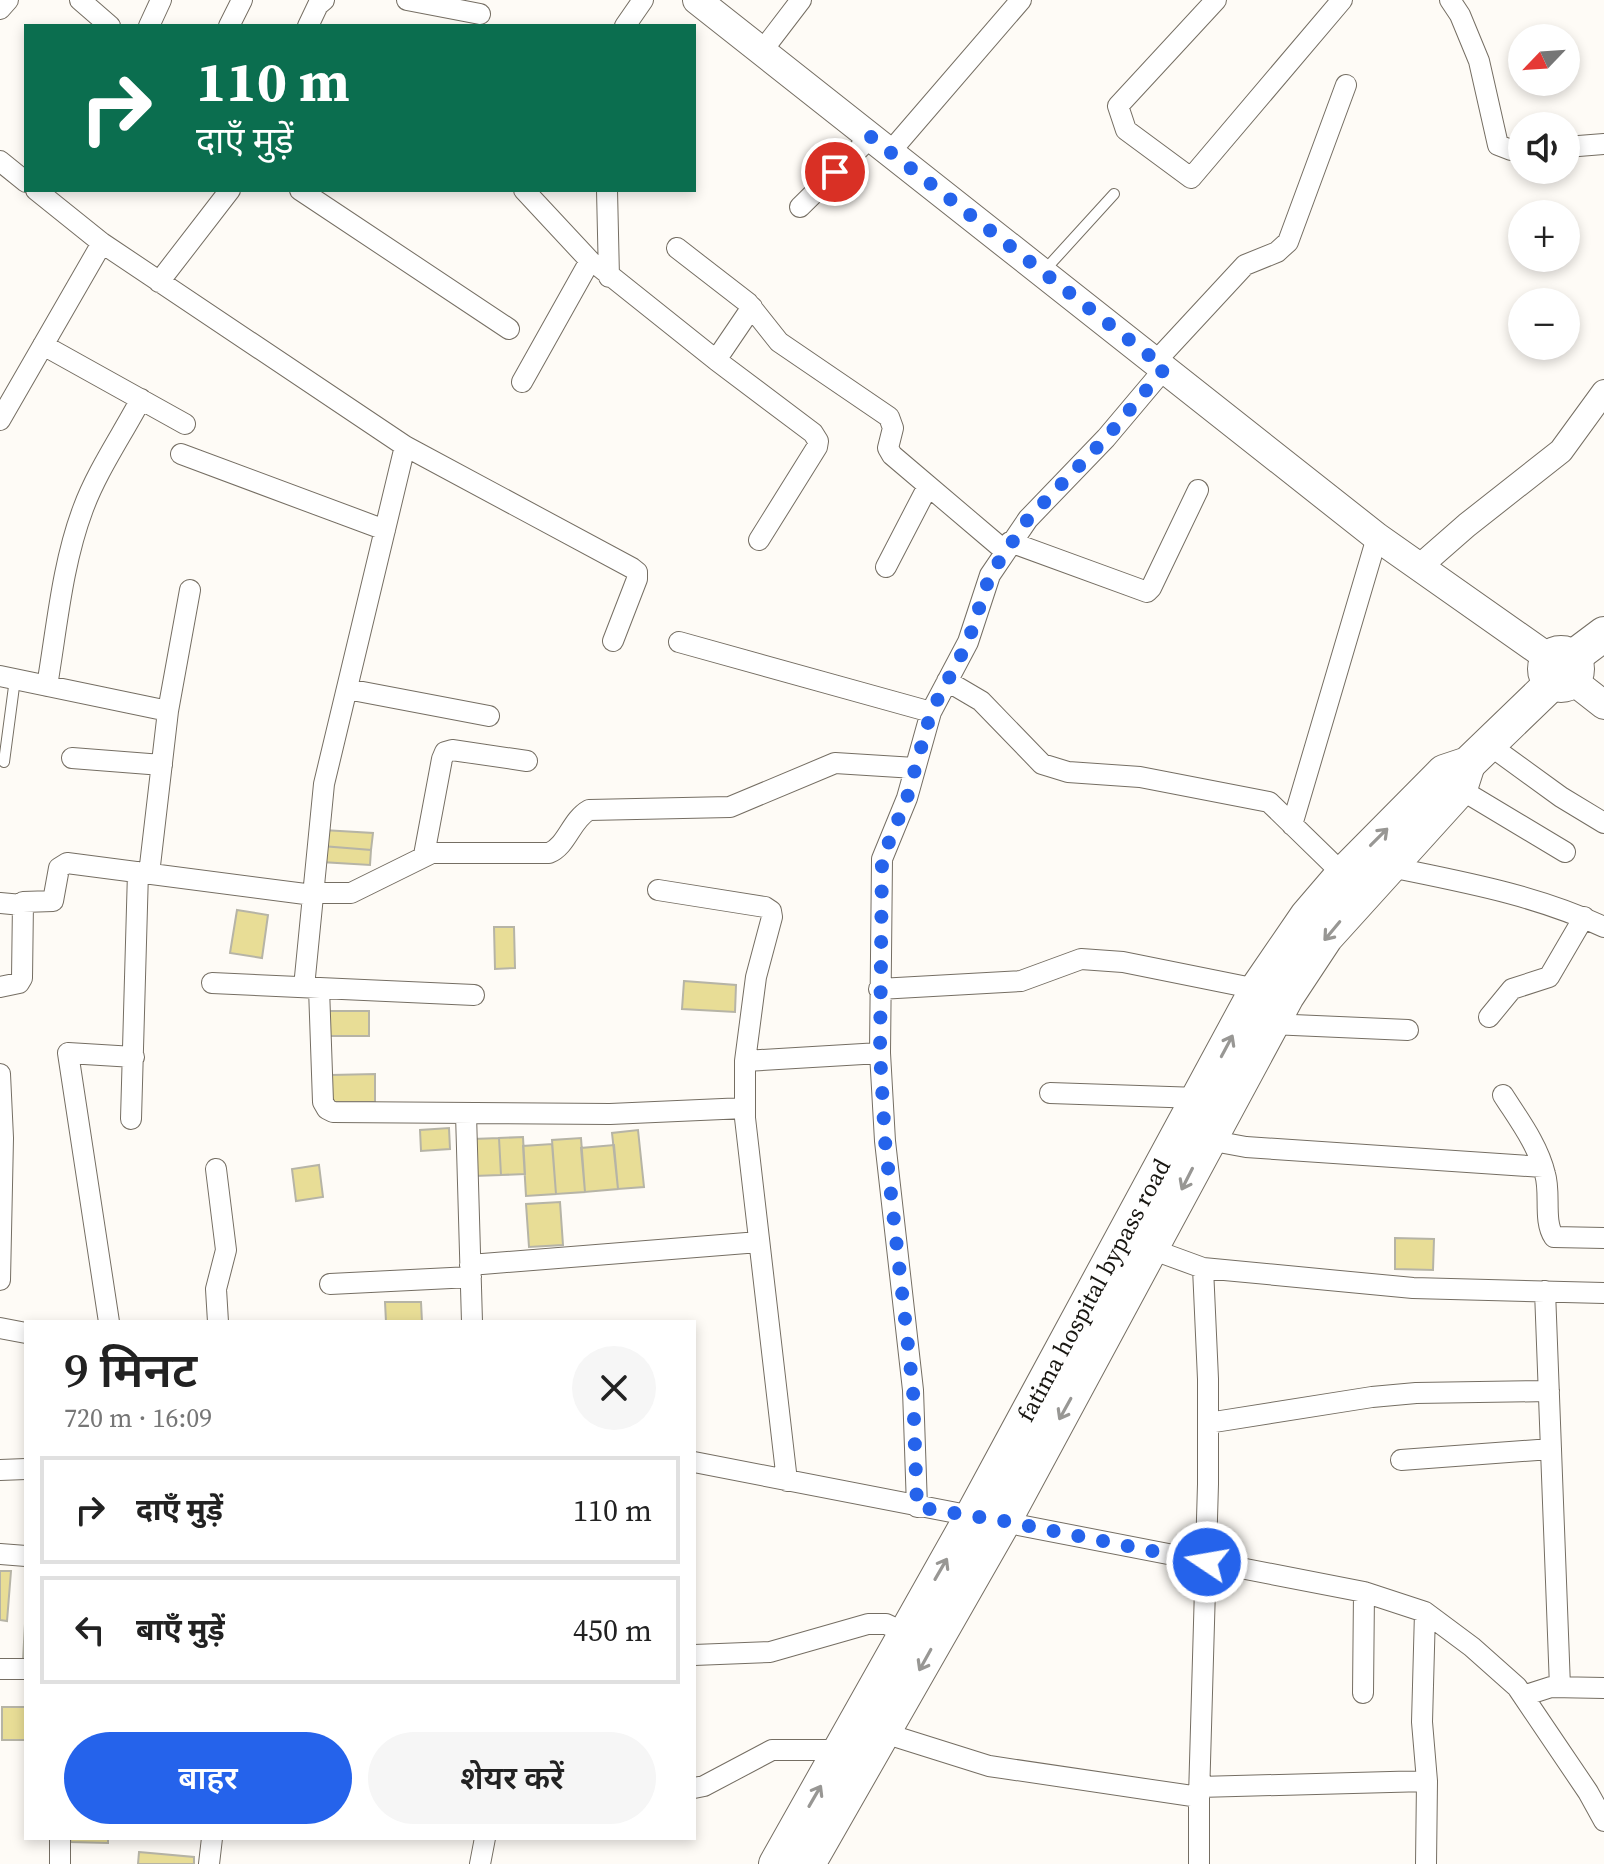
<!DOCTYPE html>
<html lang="hi">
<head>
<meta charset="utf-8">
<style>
	:root { --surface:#fff; --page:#f6f6f6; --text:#222; --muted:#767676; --line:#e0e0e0; --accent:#2563eb }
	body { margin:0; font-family:"Source Serif 4","Noto Sans Devanagari",serif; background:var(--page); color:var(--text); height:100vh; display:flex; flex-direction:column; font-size:30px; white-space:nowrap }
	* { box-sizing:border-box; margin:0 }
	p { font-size:26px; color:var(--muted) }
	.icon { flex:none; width:44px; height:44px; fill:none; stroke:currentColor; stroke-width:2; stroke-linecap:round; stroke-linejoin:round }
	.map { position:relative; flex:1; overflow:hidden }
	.panel { position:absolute; left:24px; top:1320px; width:672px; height:520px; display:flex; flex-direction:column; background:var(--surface); border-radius:0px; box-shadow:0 4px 12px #0003 }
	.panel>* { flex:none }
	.banner { position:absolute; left:24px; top:24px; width:672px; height:168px; border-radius:0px; box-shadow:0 4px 12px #0003; background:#0b6e4f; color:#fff; overflow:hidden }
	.needle { width:52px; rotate:245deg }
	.fabs { position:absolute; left:1508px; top:24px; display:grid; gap:16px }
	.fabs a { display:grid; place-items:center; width:72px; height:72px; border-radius:50%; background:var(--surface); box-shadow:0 4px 12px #0003; font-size:40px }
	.pin { position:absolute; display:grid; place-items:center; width:68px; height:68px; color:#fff; margin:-34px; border:4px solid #fff; border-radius:50%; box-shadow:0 2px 8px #0007 }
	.me { position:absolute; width:88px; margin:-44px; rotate:282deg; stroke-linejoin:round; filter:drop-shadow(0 0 6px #0008) }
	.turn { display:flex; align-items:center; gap:28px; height:168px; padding:0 40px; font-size:36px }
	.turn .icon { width:104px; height:104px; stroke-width:2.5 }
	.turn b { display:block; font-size:56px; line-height:68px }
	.round { display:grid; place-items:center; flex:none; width:84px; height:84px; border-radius:42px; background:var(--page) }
	.head { display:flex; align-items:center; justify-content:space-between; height:136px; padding:0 40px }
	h1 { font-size:48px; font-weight:600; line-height:60px }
	.button { display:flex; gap:16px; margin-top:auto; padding:16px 40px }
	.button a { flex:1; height:92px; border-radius:48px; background:var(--accent); color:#fff; font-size:32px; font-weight:600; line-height:92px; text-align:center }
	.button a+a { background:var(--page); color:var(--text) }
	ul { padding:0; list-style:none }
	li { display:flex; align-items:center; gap:24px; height:108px; margin:0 16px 12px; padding:0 24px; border:4px solid var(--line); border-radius:0px }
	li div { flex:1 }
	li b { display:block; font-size:30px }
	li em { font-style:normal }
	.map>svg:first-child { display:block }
	.building { fill:#e8dd96; stroke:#b6b4a6; stroke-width:2 }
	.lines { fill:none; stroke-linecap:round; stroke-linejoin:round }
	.service-casing { stroke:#756e63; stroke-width:12 }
	.minor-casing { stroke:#756e63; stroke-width:22 }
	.tertiary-casing { stroke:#756e63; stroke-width:26 }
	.secondary-casing { stroke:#756e63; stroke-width:30 }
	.trunk-casing { stroke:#756e63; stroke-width:36 }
	.service { stroke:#fff; stroke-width:10 }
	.minor { stroke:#fff; stroke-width:20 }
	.tertiary { stroke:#fff; stroke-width:24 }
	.secondary { stroke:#fff; stroke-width:28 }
	.trunk { stroke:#fff; stroke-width:34 }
	.oneway { stroke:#989794 }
	.route { stroke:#2563eb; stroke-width:14; stroke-dasharray:0 25.2 }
	.labels { text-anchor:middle; stroke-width:6; stroke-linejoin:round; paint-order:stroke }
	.street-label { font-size:24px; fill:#191712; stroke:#fefbf6 }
</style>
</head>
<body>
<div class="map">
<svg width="1604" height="1864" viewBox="0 0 1604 1864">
	<rect width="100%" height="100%" fill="#fefbf6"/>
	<path class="building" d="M323,830L373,833L371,850L322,846Z
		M322,846L371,850L370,865L321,862Z
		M237,910L268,915L262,958L230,953Z
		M494,927H514L515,968L495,969Z
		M684,981L736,985L735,1012L682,1009Z
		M327,1011H369V1036H327Z
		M375,1074V1102H331V1075Z
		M449,1128L450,1149L421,1151L420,1130Z
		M638,1130L644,1187L618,1189L612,1133Z
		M523,1137L525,1174L501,1175L499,1138Z
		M499,1138L501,1175L474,1176L473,1139Z
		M581,1138L585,1192L556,1194L552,1140Z
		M552,1144L556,1194L526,1196L523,1146Z
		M614,1145L618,1189L585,1192L581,1148Z
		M319,1165L323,1197L296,1201L292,1169Z
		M560,1202L563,1245L529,1247L526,1204Z
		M1395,1238L1434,1239L1433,1270L1395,1269Z
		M385,1302H421L422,1322H386Z
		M0,1571H11L7,1621L0,1620Z
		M25,1624H26V1660H23Z
		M2,1707H26V1740H2Z
		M71,1838H108V1843L70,1842Z
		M139,1852L194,1857V1864H138Z"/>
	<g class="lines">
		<defs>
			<path id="service" d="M1043,272L1114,194
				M4,762L15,679"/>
			<path id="minor" d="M80,0L110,26
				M407,0L480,14
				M1216,0L1118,106L1126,130L1191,178L1342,0
				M1450,0L1460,15L1479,61L1498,145L1511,150L1522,149
				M0,9L8,0
				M149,26L161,0
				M229,26L242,0
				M308,26L318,5L324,0
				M625,26L643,0
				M762,51L801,0
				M1566,147L1604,144
				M890,152L1021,0
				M0,161L26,182
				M36,190L102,243L405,446L632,568L637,572V579L613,641
				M300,190L509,329
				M524,190L592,263
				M607,190L609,277
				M800,207L871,137
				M677,248L748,303L779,342L889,417L893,428L888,448L892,455L1005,551
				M159,282L230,190
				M43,345L185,424
				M716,360L752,307
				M1156,361L1245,265L1277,252L1288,242L1346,85
				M522,382L587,266L592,263L597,265L716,360L813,433L818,441L817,447L759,540
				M0,420L102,243
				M181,454L385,530
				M1010,542L1147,592L1151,588L1198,490
				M886,567L928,486
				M679,642L931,712
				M0,676L168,711
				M947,681L981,701L1042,764L1068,772L1140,777L1269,802L1343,874
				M47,686C57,627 62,565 83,509C97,471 122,435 141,399
				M347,689L489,716
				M1488,744L1561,797L1604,823
				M72,758L162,765
				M1460,789L1565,852
				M1292,825L1377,537
				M424,855L442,759L445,752L452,750L527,761
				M1390,867C1463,882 1536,895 1604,927
				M149,874L168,711L190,590
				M658,890L765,907L771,911L772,917L756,977L745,1061V1118L787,1481
				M313,893H351L432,853H549C567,846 571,820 589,810L730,807L835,763L915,768
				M0,903L22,905
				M212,983L474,995
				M0,987L19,983L22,978L23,902L53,901L59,868L67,863L313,895
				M304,987L324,784L405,446
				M319,988L323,1102L327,1109L333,1112L610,1114L745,1108
				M879,989L1021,981L1081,959L1123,962L1257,989
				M1489,1017L1512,989L1549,977L1584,917
				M1270,1024L1408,1030
				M745,1061L880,1053
				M0,1074L3,1138L0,1280
				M1050,1093L1199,1098
				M1503,1095C1519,1120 1538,1145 1545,1174C1551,1193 1543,1221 1554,1237L1604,1238
				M466,1114L472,1322
				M131,1119L138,872
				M1208,1140L1246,1147L1543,1167
				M216,1169L226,1250L216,1289L218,1322
				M470,1265L759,1242
				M1203,1268L1413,1288L1604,1293
				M330,1284L471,1277
				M1545,1291L1560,1687
				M109,1322L68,1053L134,1057
				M0,1328L26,1333
				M1208,1423L1372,1397L1416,1393L1549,1391
				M1401,1460L1551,1449
				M694,1462L1364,1592L1425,1612L1472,1647L1517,1687L1588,1792L1604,1821
				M0,1470L26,1469
				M917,1507L913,1390L885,1141L880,1053L882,859L907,798L931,712L968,642L990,575L1028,519L1106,438L1165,368
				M0,1554L26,1556
				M1425,1612L1422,1722L1427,1781L1426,1864
				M694,1655L770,1652L868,1624H886L905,1633
				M0,1669H26
				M1363,1693L1364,1592
				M1523,1696L1551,1687L1604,1688
				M884,1733L989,1766L1199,1797L1208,1484V1379L1203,1268L1151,1249
				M1199,1787L1427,1781
				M694,1788L704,1786L772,1750H841
				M1199,1797V1864
				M60,1864V1838
				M209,1864L212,1838
				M480,1864L485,1838"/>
			<path id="tertiary" d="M1419,567L1467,525L1561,451L1604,392"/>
			<path id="secondary" d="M697,0L1377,537L1549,658
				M1572,680L1604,705"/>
			<g id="trunk">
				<circle cx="1561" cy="669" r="16"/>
				<path d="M1572,658L1604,634"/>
				<path id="s1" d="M776,1864L972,1516L1257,989L1307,916L1343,874L1444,772L1468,764L1553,682"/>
				<path d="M808,1864L1004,1521L1287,996L1326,937L1460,789L1468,764"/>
			</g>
		</defs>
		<use href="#service" class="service-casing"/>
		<use href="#minor" class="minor-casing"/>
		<use href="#tertiary" class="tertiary-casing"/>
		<use href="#secondary" class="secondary-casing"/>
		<use href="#trunk" class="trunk-casing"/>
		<use href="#service" class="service"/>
		<use href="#minor" class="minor"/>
		<use href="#tertiary" class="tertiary"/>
		<use href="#secondary" class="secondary"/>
		<use href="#trunk" class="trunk"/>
	</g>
	<defs><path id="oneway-shaft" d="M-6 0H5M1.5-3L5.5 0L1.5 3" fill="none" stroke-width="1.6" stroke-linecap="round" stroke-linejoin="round" transform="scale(2)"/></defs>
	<g class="oneway">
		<use href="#oneway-shaft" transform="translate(1379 837) rotate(-45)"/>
		<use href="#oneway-shaft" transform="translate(1332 931) rotate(130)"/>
		<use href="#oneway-shaft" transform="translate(1227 1046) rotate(-62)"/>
		<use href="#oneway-shaft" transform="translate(1187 1179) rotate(117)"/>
		<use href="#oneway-shaft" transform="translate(1065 1409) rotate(119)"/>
		<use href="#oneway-shaft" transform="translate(941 1569) rotate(-60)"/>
		<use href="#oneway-shaft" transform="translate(925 1660) rotate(119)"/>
		<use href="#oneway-shaft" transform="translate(815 1796) rotate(-60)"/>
	</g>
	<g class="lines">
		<path class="route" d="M835,172L871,137L1165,368L1106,438L1028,519L990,575L968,642L931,712L907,798L882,859L880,1053L885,1141L913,1390L917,1507L1004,1521L1207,1562"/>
	</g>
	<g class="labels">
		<g class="street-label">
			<text dy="8" stroke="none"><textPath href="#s1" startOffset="656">fatima hospital bypass road</textPath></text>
		</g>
	</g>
</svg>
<div class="fabs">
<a><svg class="needle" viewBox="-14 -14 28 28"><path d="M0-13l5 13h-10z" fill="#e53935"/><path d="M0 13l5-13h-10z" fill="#767676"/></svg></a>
<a><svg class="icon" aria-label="sound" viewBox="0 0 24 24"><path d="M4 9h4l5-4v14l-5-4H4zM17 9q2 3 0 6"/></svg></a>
<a>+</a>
<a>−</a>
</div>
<div class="pin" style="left:835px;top:172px;background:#d93025"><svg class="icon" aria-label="arrive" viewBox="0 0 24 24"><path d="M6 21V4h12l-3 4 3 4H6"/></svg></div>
<svg class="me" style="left:1207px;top:1562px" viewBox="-20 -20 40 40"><circle r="17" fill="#2563eb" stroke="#fff" stroke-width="3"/><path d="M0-11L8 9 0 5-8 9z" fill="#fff"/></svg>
<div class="banner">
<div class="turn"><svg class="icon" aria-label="right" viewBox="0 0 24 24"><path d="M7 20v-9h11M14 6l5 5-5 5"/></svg><div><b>110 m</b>दाएँ मुड़ें</div></div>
</div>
<section class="panel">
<div class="head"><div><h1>9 मिनट</h1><p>720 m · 16:09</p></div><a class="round"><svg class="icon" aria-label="close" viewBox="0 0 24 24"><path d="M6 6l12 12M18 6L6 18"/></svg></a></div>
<ul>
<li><svg class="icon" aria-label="right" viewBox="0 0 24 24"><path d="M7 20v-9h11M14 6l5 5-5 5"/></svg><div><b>दाएँ मुड़ें</b></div><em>110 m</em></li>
<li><svg class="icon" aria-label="left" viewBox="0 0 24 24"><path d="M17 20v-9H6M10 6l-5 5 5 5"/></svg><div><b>बाएँ मुड़ें</b></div><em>450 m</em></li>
</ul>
<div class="button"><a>बाहर</a><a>शेयर करें</a></div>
</section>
</div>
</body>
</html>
